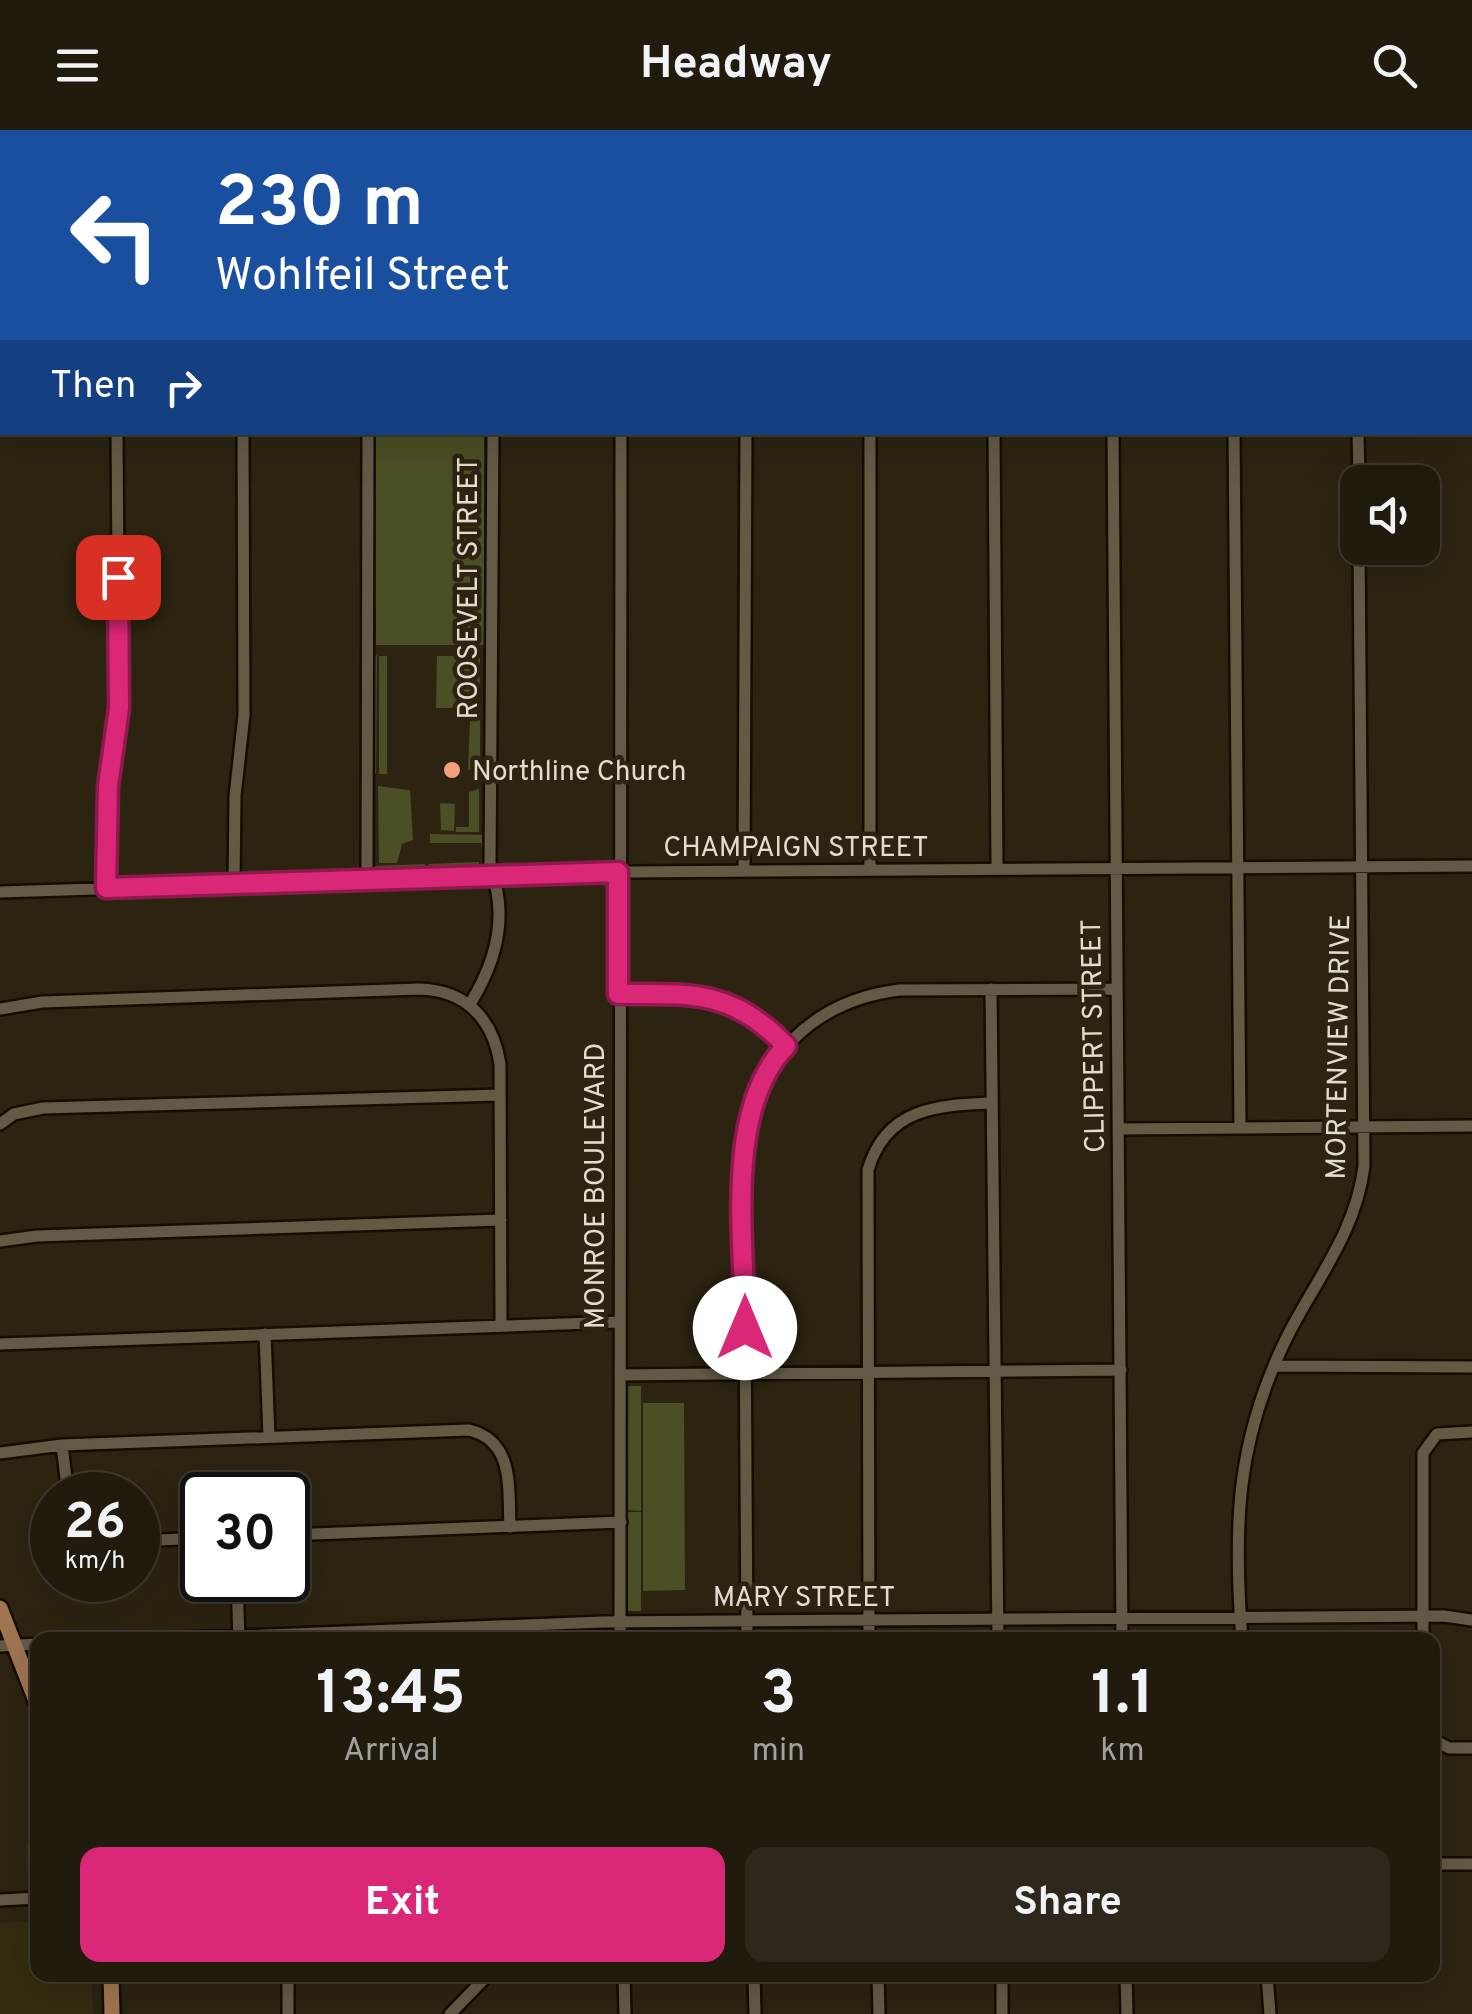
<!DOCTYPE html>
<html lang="en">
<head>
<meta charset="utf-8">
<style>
	:root { --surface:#211b0d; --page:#2d281b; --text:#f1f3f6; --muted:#a2a19d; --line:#3e392e; --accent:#db2777 }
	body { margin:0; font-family:Overpass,sans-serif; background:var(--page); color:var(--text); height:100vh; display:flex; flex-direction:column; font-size:38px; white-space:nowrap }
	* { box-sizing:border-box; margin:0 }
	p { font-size:32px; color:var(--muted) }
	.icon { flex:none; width:55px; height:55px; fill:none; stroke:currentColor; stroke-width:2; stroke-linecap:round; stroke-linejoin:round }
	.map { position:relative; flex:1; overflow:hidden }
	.details { position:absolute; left:30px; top:1502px; width:1410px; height:350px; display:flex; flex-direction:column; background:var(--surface); border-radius:20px; box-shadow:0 10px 40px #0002,0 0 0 2px var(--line) }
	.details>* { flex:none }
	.banner { position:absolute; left:0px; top:0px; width:1472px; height:305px; box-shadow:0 10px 40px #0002,0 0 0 2px var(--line); background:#1a4fa0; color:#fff; overflow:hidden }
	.tools { position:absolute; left:1340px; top:335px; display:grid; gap:20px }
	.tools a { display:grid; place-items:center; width:100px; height:100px; border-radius:20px; background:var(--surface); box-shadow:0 10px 40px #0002,0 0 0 2px var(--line); font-size:50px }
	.speed { position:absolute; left:30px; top:1342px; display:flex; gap:20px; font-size:50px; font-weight:700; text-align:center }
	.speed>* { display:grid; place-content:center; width:130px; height:130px; border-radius:50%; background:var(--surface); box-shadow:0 10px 40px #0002,0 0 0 2px var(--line); line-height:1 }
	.speed small { font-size:25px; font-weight:400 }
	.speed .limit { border:5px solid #111; border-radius:15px; background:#fff; color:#111 }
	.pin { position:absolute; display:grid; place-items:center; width:85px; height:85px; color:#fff; margin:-42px; border-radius:20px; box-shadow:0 5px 15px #0006 }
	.me { position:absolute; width:110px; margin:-55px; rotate:0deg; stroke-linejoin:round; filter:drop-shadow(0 0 8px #0008) }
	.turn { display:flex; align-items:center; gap:35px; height:210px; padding:0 50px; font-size:45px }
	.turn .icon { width:130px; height:130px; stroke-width:2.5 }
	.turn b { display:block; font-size:70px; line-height:85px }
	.then { display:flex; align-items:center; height:95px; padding:0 50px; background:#0003; gap:20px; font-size:38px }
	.eta { display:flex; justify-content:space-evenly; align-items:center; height:170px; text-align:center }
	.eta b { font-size:60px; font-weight:700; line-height:70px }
	.button { display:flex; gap:20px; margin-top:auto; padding:20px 50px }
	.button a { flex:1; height:115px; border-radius:20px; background:var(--accent); color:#fff; font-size:40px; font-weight:700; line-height:115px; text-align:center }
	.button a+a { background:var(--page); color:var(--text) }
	header { display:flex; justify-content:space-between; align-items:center; height:130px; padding:0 50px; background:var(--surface); font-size:45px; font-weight:700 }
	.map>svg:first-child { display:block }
	.built { fill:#352b10 }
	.green { fill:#4c4e25 }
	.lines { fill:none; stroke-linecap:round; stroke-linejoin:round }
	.minor-casing { stroke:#140d00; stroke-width:16 }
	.major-casing { stroke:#140d00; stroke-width:20 }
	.minor { stroke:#635a46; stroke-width:11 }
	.major { stroke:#a07451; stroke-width:15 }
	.route-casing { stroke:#8e194d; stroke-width:25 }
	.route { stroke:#db2777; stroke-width:18 }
	.poi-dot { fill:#f2a080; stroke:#2c2411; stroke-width:4 }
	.labels { text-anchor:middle; stroke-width:9; stroke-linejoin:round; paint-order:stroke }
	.street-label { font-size:28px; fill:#e2ddd1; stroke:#2c2411 }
	.poi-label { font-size:28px; fill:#e2ddd1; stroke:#2c2411; text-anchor:start }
</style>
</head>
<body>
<header><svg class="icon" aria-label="menu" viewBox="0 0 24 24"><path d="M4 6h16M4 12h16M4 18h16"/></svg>Headway<svg class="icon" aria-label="search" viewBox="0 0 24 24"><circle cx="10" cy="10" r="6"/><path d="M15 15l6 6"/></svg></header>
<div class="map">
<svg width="1472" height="1884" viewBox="0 0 1472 1884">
	<rect width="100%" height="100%" fill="#2c2411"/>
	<path class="built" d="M26,1715H37V1752L28,1753Z
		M37,1791L38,1845H91L93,1884H0V1793Z"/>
	<path class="green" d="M375,303H484V515H376Z
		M377,525L376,644H374L373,527Z
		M379,526H387V644H379Z
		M437,526H480L479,578H436Z
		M470,590H480V634H473V640H468Z
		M378,656L410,660L413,710L402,714L397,733H379Z
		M479,659V702H456V697H469V662Z
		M440,673L455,674L454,701L441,700Z
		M430,704L485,705V730L481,713H430Z
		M479,732V740L429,743V734Z
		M425,734V742L376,743L373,736Z
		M626,1256H641V1381L626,1380Z
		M643,1273H684L685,1460L643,1461Z
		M626,1382H641V1481H626Z
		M758,1502H859V1510H758Z"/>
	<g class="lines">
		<defs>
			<path id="minor" d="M992,0V2
				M1111,0V2
				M1233,0V2
				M1355,0V2
				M119,2V0
				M624,2V0
				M749,2V0
				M871,2V0
				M1470,237H1472
				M0,264H2
				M870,302V740
				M994,302L997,739
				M1113,302L1122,1510
				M1234,302L1240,997
				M1358,302L1359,352
				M744,741L746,302
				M367,750L368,302
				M234,754L235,666L244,585L243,302
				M106,758V674L119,578L117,302
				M0,762L630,742L1472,736
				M991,859L998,1510
				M618,864C692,863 730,860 786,915
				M470,874C496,832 509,785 490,738L493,302
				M0,879L42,872L419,859C466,860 493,889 500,934L501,1196
				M0,994L14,984L43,978L500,965
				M1118,999L1472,996
				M0,1111L37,1106L501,1090
				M265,1204L269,1307
				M0,1214L619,1192
				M1274,1236L1472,1237
				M620,1245L1121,1240
				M62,1315L68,1365
				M0,1323L62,1315L469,1300C515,1311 508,1359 510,1397
				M288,1405L621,1392
				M138,1411L202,1408
				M237,1450L239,1510
				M136,1510L603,1492L1444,1486L1472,1490
				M620,1510L621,302
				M747,1510L744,1019C753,931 811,871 899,860L1117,859
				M869,1510L868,1040C886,978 937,975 992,973
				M1242,1510C1233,1395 1236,1308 1289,1203C1318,1147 1356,1101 1364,1036L1359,418
				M1423,1510V1323L1437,1304L1472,1302
				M0,1516L38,1514
				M1432,1609L1449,1618H1472
				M1432,1734H1472
				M0,1770L38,1768
				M288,1845V1884
				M624,1845L625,1884
				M754,1845L755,1884
				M878,1845L879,1884
				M1002,1845V1884
				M1126,1845L1127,1884
				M1267,1845L1270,1884
				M450,1884L488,1845"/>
			<path id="major" d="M0,1478L38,1576
				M111,1845L112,1884"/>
		</defs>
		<use href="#minor" class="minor-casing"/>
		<use href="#major" class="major-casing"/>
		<use href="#minor" class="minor"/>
		<use href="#major" class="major"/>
	</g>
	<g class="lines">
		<defs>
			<path id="route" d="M118,447L119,578L108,656L106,758L618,742V864C691,864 732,859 786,916C723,981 745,1114 745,1198"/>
		</defs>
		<use href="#route" class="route-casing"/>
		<use href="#route" class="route"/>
	</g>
	<circle class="poi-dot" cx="452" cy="640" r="10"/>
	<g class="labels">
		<g class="street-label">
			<text transform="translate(467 458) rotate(-90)" y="10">ROOSEVELT STREET</text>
			<text x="796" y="726">CHAMPAIGN STREET</text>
			<text transform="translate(1092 906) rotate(-91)" y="10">CLIPPERT STREET</text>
			<text transform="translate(1337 917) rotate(-89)" y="10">MORTENVIEW DRIVE</text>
			<text transform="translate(594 1056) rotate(-90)" y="10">MONROE BOULEVARD</text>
			<text x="804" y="1476">MARY STREET</text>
		</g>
		<g class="poi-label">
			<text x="472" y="650">Northline Church</text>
		</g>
	</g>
</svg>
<div class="tools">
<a><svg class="icon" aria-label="sound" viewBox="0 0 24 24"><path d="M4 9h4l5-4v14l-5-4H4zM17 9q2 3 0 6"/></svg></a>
</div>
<div class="speed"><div>26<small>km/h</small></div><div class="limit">30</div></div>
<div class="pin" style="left:118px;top:447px;background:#d93025"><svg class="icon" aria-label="arrive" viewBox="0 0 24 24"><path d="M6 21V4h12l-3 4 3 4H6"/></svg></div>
<svg class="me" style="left:745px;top:1198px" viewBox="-20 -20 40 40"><circle r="19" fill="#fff"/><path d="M0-13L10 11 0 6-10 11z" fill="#db2777"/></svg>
<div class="banner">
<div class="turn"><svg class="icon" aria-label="left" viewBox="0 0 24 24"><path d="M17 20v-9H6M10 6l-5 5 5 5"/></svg><div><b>230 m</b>Wohlfeil Street</div></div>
<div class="then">Then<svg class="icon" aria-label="right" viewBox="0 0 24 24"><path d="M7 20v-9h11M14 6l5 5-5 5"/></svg></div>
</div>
<section class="details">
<div class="eta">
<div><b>13:45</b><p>Arrival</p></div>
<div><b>3</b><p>min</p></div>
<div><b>1.1</b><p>km</p></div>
</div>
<div class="button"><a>Exit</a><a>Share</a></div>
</section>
</div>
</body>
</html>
